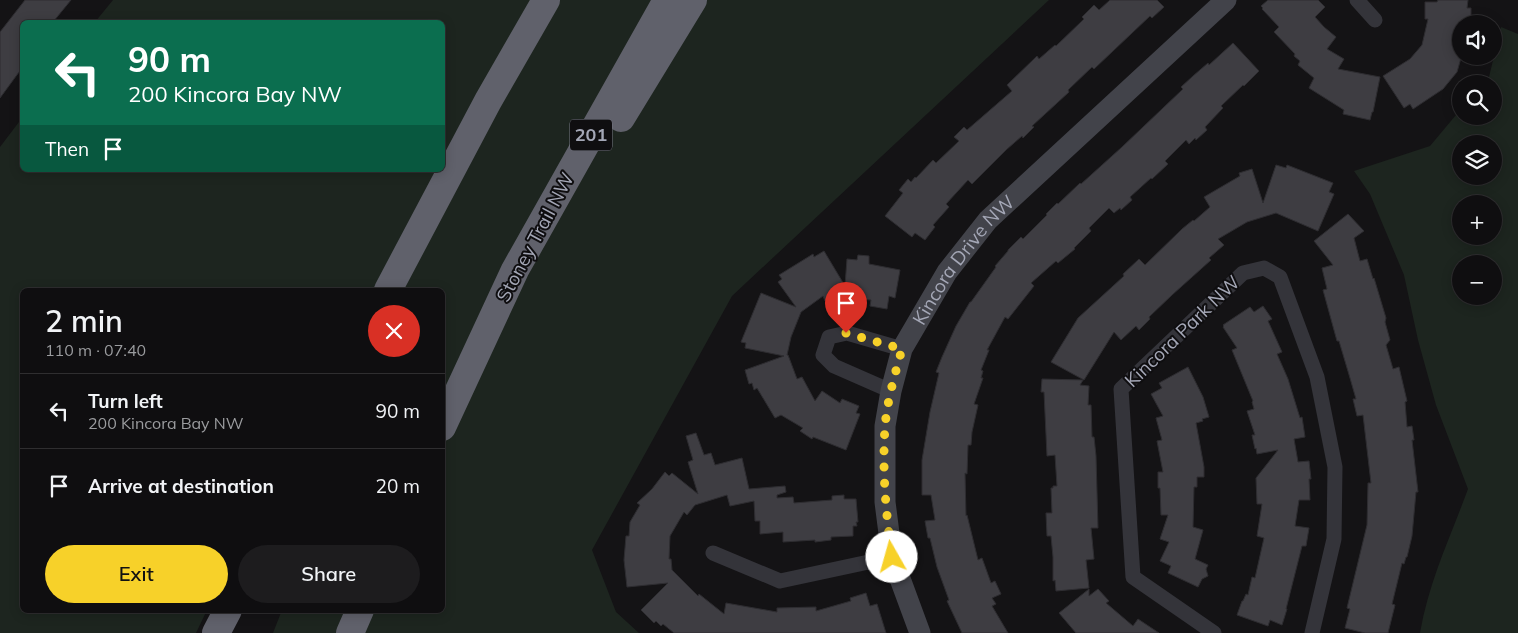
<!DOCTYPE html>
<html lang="en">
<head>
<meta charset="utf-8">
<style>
	:root { --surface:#0f0e10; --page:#1d1c1e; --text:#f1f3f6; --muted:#9b9c9f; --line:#2f2e30; --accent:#f7d129 }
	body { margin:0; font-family:Mulish,sans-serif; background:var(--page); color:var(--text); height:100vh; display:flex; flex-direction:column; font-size:19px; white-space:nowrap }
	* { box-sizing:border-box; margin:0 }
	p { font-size:16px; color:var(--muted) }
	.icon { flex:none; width:28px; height:28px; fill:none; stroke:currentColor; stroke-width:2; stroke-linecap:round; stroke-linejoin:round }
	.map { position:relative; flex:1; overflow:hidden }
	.details { position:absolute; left:20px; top:288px; width:425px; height:325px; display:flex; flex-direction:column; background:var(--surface); border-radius:8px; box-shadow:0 2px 12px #0003,0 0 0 1px var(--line) }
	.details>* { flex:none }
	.banner { position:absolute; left:20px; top:20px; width:425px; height:152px; border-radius:8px; box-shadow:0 2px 12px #0003,0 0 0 1px var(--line); background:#0b6e4f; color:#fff; overflow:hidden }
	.controls { position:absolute; left:1452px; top:15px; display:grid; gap:10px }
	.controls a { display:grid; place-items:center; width:50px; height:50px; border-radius:50%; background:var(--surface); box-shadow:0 2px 12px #0003,0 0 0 1px var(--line); font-size:25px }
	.pin { position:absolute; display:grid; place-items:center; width:42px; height:42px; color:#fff; margin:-51px -21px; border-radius:50% 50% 50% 0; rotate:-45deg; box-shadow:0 0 5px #0007 }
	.pin .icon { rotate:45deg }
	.me { position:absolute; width:55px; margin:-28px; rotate:353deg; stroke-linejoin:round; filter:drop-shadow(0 0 4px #0008) }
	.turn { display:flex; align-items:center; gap:18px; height:105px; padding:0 25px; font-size:22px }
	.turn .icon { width:65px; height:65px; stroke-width:2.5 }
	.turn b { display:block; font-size:35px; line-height:42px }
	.then { display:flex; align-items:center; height:48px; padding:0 25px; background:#0003; gap:10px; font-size:19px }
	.round { display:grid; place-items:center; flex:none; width:52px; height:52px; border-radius:26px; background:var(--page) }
	.headline { display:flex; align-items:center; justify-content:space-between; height:85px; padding:0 25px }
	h1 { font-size:30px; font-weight:600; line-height:38px }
	.button { display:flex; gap:10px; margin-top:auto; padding:10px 25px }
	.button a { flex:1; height:58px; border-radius:30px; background:var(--accent); color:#111; font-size:20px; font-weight:600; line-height:58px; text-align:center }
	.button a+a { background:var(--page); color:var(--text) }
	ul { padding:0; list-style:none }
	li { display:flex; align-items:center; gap:15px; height:75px; padding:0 25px; border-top:1px solid var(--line) }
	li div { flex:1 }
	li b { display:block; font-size:19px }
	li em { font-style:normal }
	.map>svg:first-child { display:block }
	.green { fill:#1d251f; fill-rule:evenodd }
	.building { fill:#3e3d42; stroke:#2e2d31 }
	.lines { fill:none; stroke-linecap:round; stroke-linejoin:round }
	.street { stroke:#34343a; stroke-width:15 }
	.secondary { stroke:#42434a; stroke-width:21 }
	.highway { stroke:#60616b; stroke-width:28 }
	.route { stroke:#f7d129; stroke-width:9; stroke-dasharray:0 16.2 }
	.labels { text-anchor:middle; stroke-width:4; stroke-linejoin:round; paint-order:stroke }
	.shield { fill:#0f0e10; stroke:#777984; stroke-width:1 }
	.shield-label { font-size:18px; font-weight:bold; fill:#a4a7b6 }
	.street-label { font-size:19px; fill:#a4a7b6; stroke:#0f0e10 }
</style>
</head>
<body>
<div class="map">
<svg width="1518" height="633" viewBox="0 0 1518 633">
	<rect width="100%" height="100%" fill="#141315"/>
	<path class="green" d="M113,0H1049L732,296L592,550L616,612L639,633H273L282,610H442V290H22V610H207L196,633H0V147L22,118V170H442V22H95Z
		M1501,27L1518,34V633H1420C1429,581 1450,538 1468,489L1436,405L1418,340L1404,275L1370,194L1354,171L1430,146L1461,109V116H1494V84H1483L1489,77ZM1461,144H1494V176H1461ZM1461,204H1494V236H1461ZM1461,264H1494V296H1461Z"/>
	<path class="building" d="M25,0H71L53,22H22V68L0,98V32Z
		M1110,0H1157L1164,7L1152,18L1150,16L1094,69L1092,67L1068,90L1069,92L1032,126L1034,127L1023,138L1022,136L1006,150L972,184L968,180L946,204L949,207L933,225L935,227L925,240L915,233L912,237L885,216L903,193L899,190L908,179L911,182L915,177L916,178L933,160L936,163L959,141L954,137L964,127L967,130L1012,91L1007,85L1037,56L1039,59L1055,45L1056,46L1084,19L1082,17L1094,5L1099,10Z
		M1268,0H1318L1325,7L1315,17L1324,27L1336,37L1327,49L1344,59L1338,69L1380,77L1373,112H1372L1370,120L1343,114L1344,110L1309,88L1314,78L1298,65L1300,61L1294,56L1295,54L1274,32L1279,27L1262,9L1263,8L1261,6Z
		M1438,0H1468L1467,8H1471V20H1461V58L1457,72L1443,89L1413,109L1410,104L1404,108L1383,76L1410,59L1422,45L1428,19H1425V2H1437Z
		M1233,43L1259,71L1244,86L1243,85L1221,106L1223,108L1205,127L1207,130L1196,140L1195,138L1189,144L1186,140L1165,161L1168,164L1152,179L1151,178L1130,197L1132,200L1121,210L1120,208L1114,213L1109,208L1089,228L1091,231L1074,248L1075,249L1058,263L1056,261L1031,283L1034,286L1008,319L1005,317L987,350H989L981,370L983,371L981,378H983L974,404L978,405L972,432L971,445H968L967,474L965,473L966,516L967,515L978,560L982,558L991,583L995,581L1001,594L992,598L996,604L992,606L1008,633H962L947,601L949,600L937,567L930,538H928L925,521L935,520L931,495H922V460L930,412L939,373L936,372L942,357L956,326L970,302H971L996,267L995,266L1008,251V250L1021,237L1023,239L1047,215L1046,214L1057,203L1058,204L1080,183L1081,184L1122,147L1183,89L1181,87L1193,76L1208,63L1209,65Z
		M1276,165L1286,168L1287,165L1333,183L1329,192L1334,194L1318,231L1276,213L1247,222L1218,239L1224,245L1209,258L1211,260L1172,295L1149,317L1150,319L1139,330L1136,326L1121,340L1114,332L1084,380L1051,362L1078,318L1124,276L1123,274L1139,259L1145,265L1182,229L1193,220L1194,221L1210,207L1204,197L1240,176L1239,173L1252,169L1263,203Z
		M1348,214L1364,231L1354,238L1360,261L1367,259L1373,279L1374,278L1386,318L1385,322L1390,340L1386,345L1393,369L1399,367L1407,401L1405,402L1407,427L1412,426L1414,440H1412L1418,492H1416L1412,536L1407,557H1406L1404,564L1402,563L1392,604L1395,605L1388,633H1365L1345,628L1350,609L1347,608L1367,525L1368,483H1371L1363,415L1357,416L1353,399H1356L1350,378L1339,341H1337L1323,290L1327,289L1322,268L1333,265L1314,241Z
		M824,251L845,286L847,259L857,260L858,255L869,256V264L900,270L895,298L889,296L887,309L870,306L871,300L850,298L851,286L825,301L823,296L801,312L791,337L787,355H788L797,379L802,377L815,401L822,391L840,403L842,399L859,406L856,413L860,414L846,450L813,437L812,439L800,431L803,428L781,415L775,418L757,388L754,390L752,383L749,384L745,370L784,356L745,348L746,343L741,342L761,293L796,307L778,282L782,279L779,275L813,254L814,257Z
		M1263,306L1272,319L1268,321L1282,352L1277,354L1288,379L1300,418L1302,417L1305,437L1294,439L1298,462L1309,461L1311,479H1309L1310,500H1299L1295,526L1309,528L1306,546H1302L1286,609H1287L1282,625L1270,620L1268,626L1237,615L1242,601H1243L1246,594L1248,595L1252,577L1255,578L1264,538L1257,536L1262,504H1257L1256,478L1278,450L1257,454L1256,448L1255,449L1252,435H1255L1247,411L1254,409L1252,402L1253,401L1232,350L1237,348L1223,327L1224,326L1223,325L1250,307L1254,312Z
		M1188,367L1203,397L1209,417L1202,419L1203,421L1196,423L1204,467V477H1197V487H1194L1193,527L1203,530L1195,559L1208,565L1206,569L1208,576L1202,579L1198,587L1168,573L1171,566L1160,561L1169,542L1160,539L1168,515H1161L1160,488H1158V472H1163L1157,441L1162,440L1156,418L1163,416L1151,394L1162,388L1159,383Z
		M1042,379L1083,380L1080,385L1089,386L1088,405H1091L1092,437H1094L1096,456L1098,528H1091L1094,559L1086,560L1089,588L1056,591L1055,580L1053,581V557L1051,536H1047L1046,513H1052L1051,488H1053V486H1057L1055,455L1047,456L1044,392H1041Z
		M696,433L704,455L711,453L715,465L742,458L749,489L785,486L786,492L777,495V498L793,497L794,503L832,500V496L844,495V499H856L858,522H856L857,526H853V536L831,537V540L815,542V540L783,542V532L760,534V521H755L754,501L730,506L727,495L695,505L687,515L684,512L670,536L669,559H671L672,570L698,596L699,594L724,614L726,603L777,612V608L816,607V611L851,601L850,598L866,593L870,606L877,604L886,633H674L663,624L661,626L656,621L654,623L641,610L668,583L627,587L624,560L626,536H629L630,522L640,505L637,503L652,489L665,472L669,476L672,473L698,494L688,462L693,460L686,436Z
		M1089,589V596L1098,589L1109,601L1106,603L1133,626L1138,619L1159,633H1076L1059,613Z"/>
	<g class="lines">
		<path class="street" d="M1357,0L1375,20
			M891,391L834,366L823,355L829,337L847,333L902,349
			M713,553L780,581L892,557
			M1214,633L1133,577L1121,389L1243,273L1264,268L1280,277L1317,377L1335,467L1334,539L1312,633"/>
		<path class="secondary" id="s1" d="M920,633L892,557L885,502V426L891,391L902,349L947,272L988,220L1226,0"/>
		<path class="highway" d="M621,118L693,0
			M388,290L488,101L546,0
			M442,427L515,270L667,0
			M216,633L228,610
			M350,633L360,610"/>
	</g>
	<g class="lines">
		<path class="route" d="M846,333L902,349C895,374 887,401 885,427C882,471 886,514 892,557"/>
	</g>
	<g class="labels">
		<rect class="shield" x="570" y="119.5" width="42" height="31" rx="4"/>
		<g class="shield-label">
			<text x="591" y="141">201</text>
		</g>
		<g class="street-label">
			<text transform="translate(535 237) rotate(-62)" y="7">Stoney Trail NW</text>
			<text dy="7" stroke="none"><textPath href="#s1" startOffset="400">Kincora Drive NW</textPath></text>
			<text transform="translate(1182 331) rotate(-44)" y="7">Kincora Park NW</text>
		</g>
	</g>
</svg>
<div class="controls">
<a><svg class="icon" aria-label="sound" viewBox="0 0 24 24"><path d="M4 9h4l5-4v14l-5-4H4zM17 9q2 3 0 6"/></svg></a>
<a><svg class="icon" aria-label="search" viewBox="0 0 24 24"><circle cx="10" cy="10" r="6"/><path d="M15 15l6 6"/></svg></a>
<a><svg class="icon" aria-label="layers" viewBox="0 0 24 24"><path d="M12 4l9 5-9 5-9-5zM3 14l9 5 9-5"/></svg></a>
<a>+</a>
<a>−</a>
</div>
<div class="pin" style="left:846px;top:333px;background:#d93025"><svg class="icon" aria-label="arrive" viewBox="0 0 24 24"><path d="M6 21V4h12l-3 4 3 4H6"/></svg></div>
<svg class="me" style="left:892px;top:557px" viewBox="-20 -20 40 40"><circle r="19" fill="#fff"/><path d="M0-13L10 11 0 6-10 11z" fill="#f7d129"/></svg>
<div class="banner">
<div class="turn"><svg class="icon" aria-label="left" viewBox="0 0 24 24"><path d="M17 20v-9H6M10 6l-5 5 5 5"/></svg><div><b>90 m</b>200 Kincora Bay NW</div></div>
<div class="then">Then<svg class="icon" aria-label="arrive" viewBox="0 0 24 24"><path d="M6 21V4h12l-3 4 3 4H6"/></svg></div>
</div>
<section class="details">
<div class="headline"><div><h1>2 min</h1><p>110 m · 07:40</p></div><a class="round" style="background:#d93025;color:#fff"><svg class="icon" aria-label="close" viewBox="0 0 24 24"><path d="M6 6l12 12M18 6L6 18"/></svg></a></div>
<ul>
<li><svg class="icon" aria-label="left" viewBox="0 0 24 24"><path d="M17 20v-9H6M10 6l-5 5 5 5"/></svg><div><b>Turn left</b><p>200 Kincora Bay NW</p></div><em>90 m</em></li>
<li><svg class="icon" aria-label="arrive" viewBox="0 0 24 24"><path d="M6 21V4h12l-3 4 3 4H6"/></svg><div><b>Arrive at destination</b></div><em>20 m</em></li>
</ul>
<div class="button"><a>Exit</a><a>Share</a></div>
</section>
</div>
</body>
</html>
